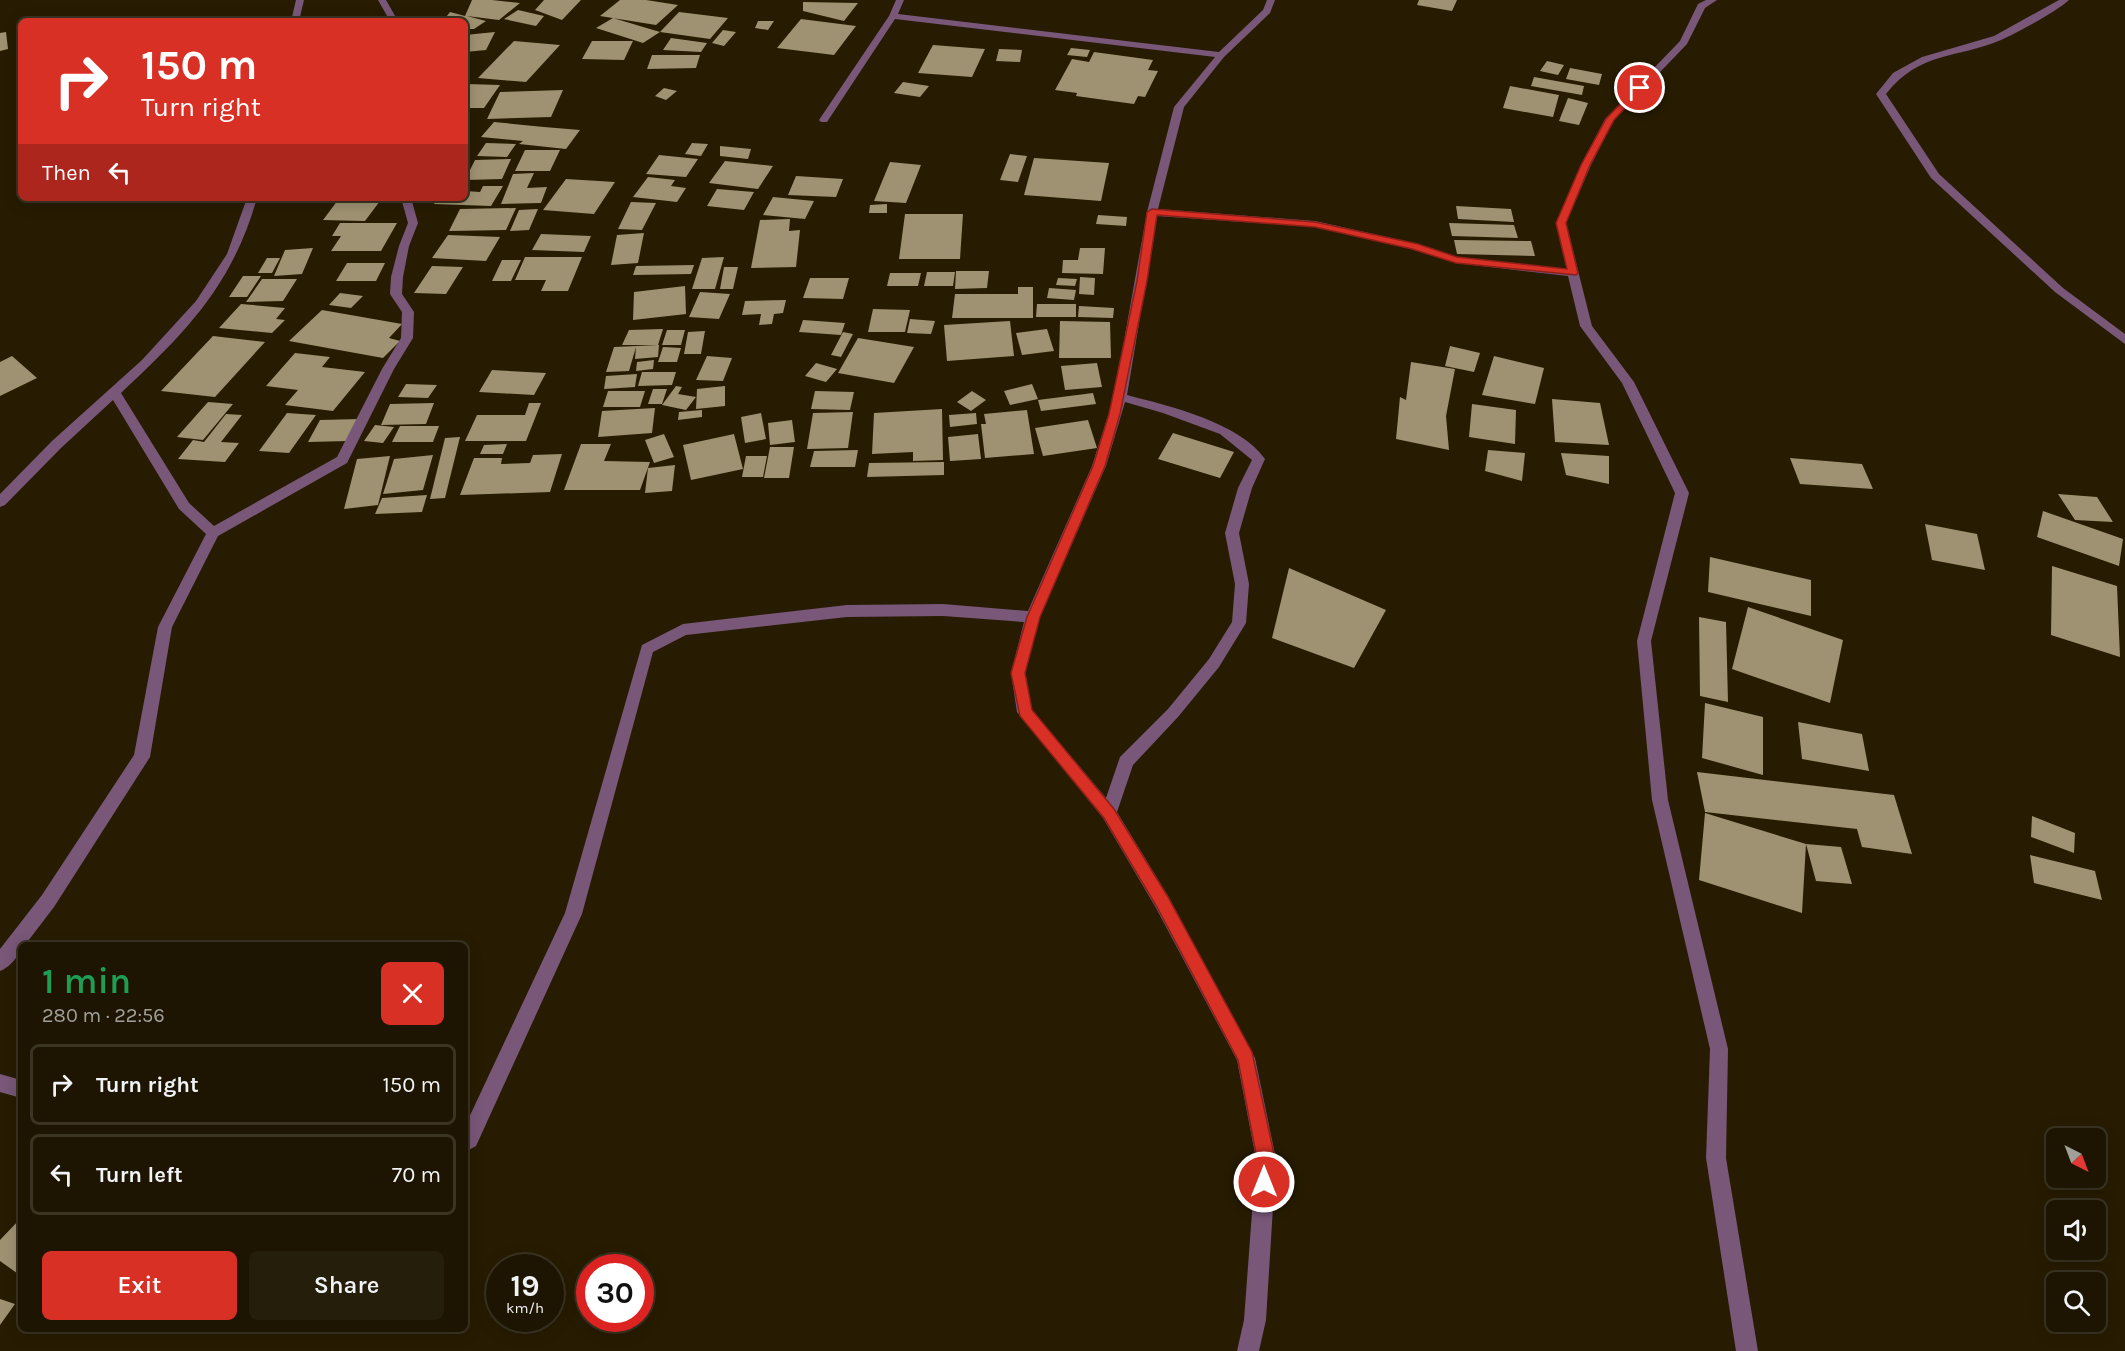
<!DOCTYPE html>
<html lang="en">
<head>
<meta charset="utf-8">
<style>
	:root { --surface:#1d1501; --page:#251e0b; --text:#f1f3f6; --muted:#a09f99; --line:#3b3423; --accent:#d93025 }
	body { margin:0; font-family:Karla,sans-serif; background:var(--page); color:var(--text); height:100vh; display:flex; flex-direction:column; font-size:22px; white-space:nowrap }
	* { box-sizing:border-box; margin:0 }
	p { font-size:20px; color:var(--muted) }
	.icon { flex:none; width:33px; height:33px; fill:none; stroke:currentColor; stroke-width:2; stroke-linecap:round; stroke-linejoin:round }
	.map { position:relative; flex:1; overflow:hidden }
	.sheet { position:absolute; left:18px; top:942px; width:450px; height:390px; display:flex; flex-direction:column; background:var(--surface); border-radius:9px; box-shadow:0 3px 15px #0003,0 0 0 2px var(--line) }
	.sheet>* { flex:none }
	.guide { position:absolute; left:18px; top:18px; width:450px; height:183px; border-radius:9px; box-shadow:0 3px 15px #0003,0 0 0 2px var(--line); background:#d93025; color:#fff; overflow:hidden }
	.needle { width:39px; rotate:138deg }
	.tools { position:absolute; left:2046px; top:1128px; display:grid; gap:12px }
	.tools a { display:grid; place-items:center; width:60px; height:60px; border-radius:9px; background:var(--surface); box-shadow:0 3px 15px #0003,0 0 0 2px var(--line); font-size:30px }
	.speed { position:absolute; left:486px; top:1254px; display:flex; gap:12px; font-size:30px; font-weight:700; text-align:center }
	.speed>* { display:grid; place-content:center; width:78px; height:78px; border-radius:50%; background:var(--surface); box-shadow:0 3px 15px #0003,0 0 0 2px var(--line); line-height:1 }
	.speed small { font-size:15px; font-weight:400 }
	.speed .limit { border:9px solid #d22; background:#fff; color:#111 }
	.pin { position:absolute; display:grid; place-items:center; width:51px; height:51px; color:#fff; margin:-26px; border:3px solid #fff; border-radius:50%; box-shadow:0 2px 6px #0007 }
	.me { position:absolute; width:66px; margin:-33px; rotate:0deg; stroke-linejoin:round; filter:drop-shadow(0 0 4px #0008) }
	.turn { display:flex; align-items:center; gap:21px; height:126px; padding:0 24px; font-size:27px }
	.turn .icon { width:78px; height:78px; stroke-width:2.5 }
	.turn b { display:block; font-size:42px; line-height:51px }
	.then { display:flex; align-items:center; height:57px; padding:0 24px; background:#0003; gap:12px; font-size:22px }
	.round { display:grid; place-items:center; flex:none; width:63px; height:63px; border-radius:9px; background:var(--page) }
	.overview { display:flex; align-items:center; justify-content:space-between; height:102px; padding:0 24px }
	h1 { font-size:36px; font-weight:600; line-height:45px; color:#1e9e55 }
	.button { display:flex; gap:12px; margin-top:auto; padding:12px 24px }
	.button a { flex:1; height:69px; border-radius:9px; background:var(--accent); color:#fff; font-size:24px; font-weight:600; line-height:69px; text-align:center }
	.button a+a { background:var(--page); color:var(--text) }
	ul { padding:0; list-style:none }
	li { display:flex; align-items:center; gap:18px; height:81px; margin:0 12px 9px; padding:0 12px; border:3px solid var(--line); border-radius:9px }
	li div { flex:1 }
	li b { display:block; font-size:22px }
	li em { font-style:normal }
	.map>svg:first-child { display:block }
	.building { fill:#9f9272 }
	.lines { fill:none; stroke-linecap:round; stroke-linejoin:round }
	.street { fill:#785778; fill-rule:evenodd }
	.route { fill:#d93025; stroke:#8d1f18; stroke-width:1.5 }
</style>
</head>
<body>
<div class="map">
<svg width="2125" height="1351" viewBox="0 0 2125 1351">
	<rect width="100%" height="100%" fill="#271c01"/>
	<path class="building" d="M472,0H492L520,3L499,20L467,16L486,21L474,29H465V21H443L450,12L465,16Z
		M544,0H581L562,20L535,10Z
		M620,0H646L678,5L656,25L600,16Z
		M1419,0H1457L1452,11L1417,5Z
		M803,2L858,3L844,21L803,11Z
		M518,10L544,16L536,26L504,19Z
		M679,12L728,18L710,39L660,32Z
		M613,18L660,32L643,43L596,28Z
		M801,19L856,26L834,55L777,48Z
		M758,21H774L768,30L755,28Z
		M723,30L736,32L724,46L712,43Z
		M6,32L8,49L0,51V33Z
		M495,32L486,50L465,52V35Z
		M671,38L707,43L701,52L663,50Z
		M514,41L560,45L526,82L478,78Z
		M592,41H633L624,60L582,59Z
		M933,45L985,49L972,77L918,73Z
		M1071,48L1090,50L1087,57L1067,55Z
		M999,49L1022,50L1020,62L996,61Z
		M1094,52L1153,60L1148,70L1158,71L1145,97L1138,96L1134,104L1076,96L1077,93L1055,90L1072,59L1089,62Z
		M652,55H700L696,68L647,69Z
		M1547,61L1564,65L1558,75L1540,71Z
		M1570,68L1602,74L1599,85L1566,79Z
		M1534,77L1584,86L1582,95L1531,86Z
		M903,82L929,86L920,97L894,93Z
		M466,84L500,85L484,108H465Z
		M1510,86L1559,95L1553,117L1503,108Z
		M664,88L677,91L666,100L655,96Z
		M563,90L551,117L487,119L500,92Z
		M1568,98L1588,103L1579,125L1559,121Z
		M494,122L544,127L580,130L566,149L519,144L523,141L481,137Z
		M486,143L516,144L507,157L477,156Z
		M692,143L708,144L701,156L685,154Z
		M720,146L751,149L748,159L720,156Z
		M525,150H560L550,171H515Z
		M1010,154L1027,156L1018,182L1000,180Z
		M659,155L698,159L686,177L646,174Z
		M1034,158L1109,163L1101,201L1024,195Z
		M511,159L502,179L465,180L475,160Z
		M725,161L773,166L758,189L709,183Z
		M890,162L921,165L906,203L874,201Z
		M534,173L527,188L547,187L541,203L501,204L513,174Z
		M796,176L843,179L836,197L788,195Z
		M648,177L675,180L671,186L686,188L677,202L633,197Z
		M566,179L615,182L594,214L543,210Z
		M483,186H503L491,206L434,204L437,198H465V191L480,192Z
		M717,189L754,192L744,210L707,206Z
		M773,197L814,201L805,219L763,215Z
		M338,200L380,201L365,221L323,220Z
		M631,202L656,203L642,230L618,229Z
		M887,204V213H869L870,205Z
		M1456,206L1511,209L1514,222L1458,219Z
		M516,208L506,230L449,231L460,209Z
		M538,209L529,230L510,231L519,210Z
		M905,214H963L960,259H899Z
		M1098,215L1127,217L1126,226L1096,224Z
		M790,219L789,231L800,230L796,267L751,268L760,220Z
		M340,223H397L381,251H331L341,236H332Z
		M1449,223L1514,225L1518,238L1452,236Z
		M644,233L638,263L611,265L617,235Z
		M541,234L591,236L584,252L532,250Z
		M448,235L500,237L486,261L432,258Z
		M1454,240L1531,241L1535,256L1457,254Z
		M313,248L302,274L274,276L285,250Z
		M1080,248H1105L1103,274L1062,273L1063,260H1078Z
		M525,257H582L568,291H541L546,280H515Z
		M724,257L715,289H692L702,258Z
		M267,258H280L272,273H258Z
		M502,260H521L511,281H492Z
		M347,263H385L376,281H336Z
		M694,265L691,274L633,275L636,266Z
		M432,266L463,267L446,294L414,293Z
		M724,267H738L733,289H720Z
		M956,271H989L987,288L955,289Z
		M927,272H955L953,286H924Z
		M890,273H921L918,286H887Z
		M243,276H261L247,297H229Z
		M1080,277L1095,278L1094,295L1079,294Z
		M810,278H849L843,299L803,298Z
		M1058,278L1077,279L1075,286L1056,285Z
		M262,279H297L283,301L246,302Z
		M685,286L686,314L633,320L634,292Z
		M1018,287H1033V318H952L955,294H1018Z
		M1049,288L1076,290L1074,300L1047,298Z
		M700,292L730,294L719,319L689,317Z
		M340,293L363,296L351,308L329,305Z
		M786,300L783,313L774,314L772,324L759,325L761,314L742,315L745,301Z
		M241,304L285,308L276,319L285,320L272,333L219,328Z
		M1037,304H1076V317H1036Z
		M1079,306L1114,308L1113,318L1078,317Z
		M873,309L910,310L905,332H868Z
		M322,310L402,324L389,338L400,341L383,358L289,341Z
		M910,319L935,321L931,334L907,333Z
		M803,320L845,323L841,335L799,332Z
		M1010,321L1014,356L947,361L944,325Z
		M1060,321L1110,322L1111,358H1059Z
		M663,329L658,345H622L629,330Z
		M1047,329L1054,351L1022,355L1016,333Z
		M667,330H685L681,345H662Z
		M705,331L701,354H684L688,332Z
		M843,332L853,334L841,357L831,355Z
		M213,336L265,342L215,397L161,391Z
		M858,338L914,347L894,383L838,373Z
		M659,345L658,357L635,359L636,347L629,371L606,372L614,347Z
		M1450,346L1480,353L1474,372L1445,366Z
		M663,347L681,348L677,362H658Z
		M295,353L330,357L322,367L365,372L333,411L285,405L298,390L266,386Z
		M12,356L37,378L0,396V362Z
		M707,356L732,358L723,381L696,380Z
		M1494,356L1544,368L1535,404L1482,395Z
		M654,360L653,369L636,371L637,362Z
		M1411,362L1455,369L1446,416L1449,450L1396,439L1400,397L1406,400Z
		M816,363L837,369L826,382L805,376Z
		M1097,363L1102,387L1065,390L1061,366Z
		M492,370L546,373L534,395L479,392Z
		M642,372H676L672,385L638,386Z
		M637,374L635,387L604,389L606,376Z
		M406,384L437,385L428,398L398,397Z
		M1032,384L1038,399L1010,405L1004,391Z
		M676,386L682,387L678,394L696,397L686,410L662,405Z
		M725,386V406L696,409L697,389Z
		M653,389H667L662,404H648Z
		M608,391H645L640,407H603Z
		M815,391L854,392L850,410L811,409Z
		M972,391L986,400L971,411L957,402Z
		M1093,393L1096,404L1041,411L1038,400Z
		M1552,399L1600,403L1609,445L1555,442Z
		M208,402L233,404L203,440L177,437Z
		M434,403L426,424L381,425L390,404Z
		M529,403H541L526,441H465L477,415H525Z
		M1472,404L1516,410L1515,444L1469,437Z
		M655,408L652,433L598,437L602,411Z
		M942,409L943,460L913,461V452L872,454L874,413Z
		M702,410V417L678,420L679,412Z
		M1027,410L1034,454L985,458L981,424H986L984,414Z
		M853,412L848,448L807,449L813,413Z
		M287,413L316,415L289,453L259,451Z
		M761,413L766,439L745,443L741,417Z
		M976,413L977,424L950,427L949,415Z
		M226,414L242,415L221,442L239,443L225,462L178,459L193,440L204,442Z
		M360,419L349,441L308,442L320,420Z
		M792,420L795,442L770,445L768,423Z
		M1088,420L1097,448L1043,456L1035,428Z
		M375,425L394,427L383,443L364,441Z
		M400,426H439L433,442H392Z
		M1173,433L1234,452L1220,478L1158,459Z
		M664,434L674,457L654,463L645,440Z
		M734,434L743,469L691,480L683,445Z
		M978,434L981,459L950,461L948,437Z
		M460,437L445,498L430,499L445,438Z
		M507,444L503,454H480L484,445Z
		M581,444H611L604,461L650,462L640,490H564Z
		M770,447H794L789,478H764Z
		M858,450L855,467H810L814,451Z
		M1488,450L1525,453L1522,481L1485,471Z
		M1561,453L1609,456V484L1566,475Z
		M562,454L550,492L460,495L474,458H502L501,464L530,463L533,455Z
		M433,455L423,490L383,494L394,459Z
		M390,456L378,505L344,509L357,459Z
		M746,456H767L763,477H742Z
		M1790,458L1862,464L1873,489L1800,484Z
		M944,462V475L867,477L869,463Z
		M675,465L672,491L645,493L648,468Z
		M2058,494L2097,497L2113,522L2075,520Z
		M427,495L422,512L375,514L382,498Z
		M2043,511L2123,539L2119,566L2037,537Z
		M1925,524L1977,534L1985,570L1932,560Z
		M1710,557L1811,580V616L1708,592Z
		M2052,566L2117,586L2120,657L2051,635Z
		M1289,568L1386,610L1354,668L1272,638Z
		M1748,607L1843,640L1830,703L1732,669Z
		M1699,617L1726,622L1728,702L1700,696Z
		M1705,703L1763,717V775L1702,758Z
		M1798,722L1862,734L1869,771L1802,759Z
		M1697,772L1894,795L1912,854L1862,847L1857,829L1705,812Z
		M1705,813L1806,844L1841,847L1852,884L1816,881L1806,844L1802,913L1699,880Z
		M2032,816L2075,833L2074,853L2031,837Z
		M2030,855L2095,871L2102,900L2034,883Z
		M21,1218V1276L0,1261V1240Z
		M0,1299L15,1304L0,1325Z"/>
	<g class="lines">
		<path class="street" d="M296,0H304L299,21H291Z
			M378,0H386L398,21H390Z
			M896,0H904L898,14L1219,52L1263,10L1267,0H1275L1270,13L1224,57L1184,107L1158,209L1315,221L1418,244L1457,257L1567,269L1556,223L1581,165L1605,119L1680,41L1698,4L1706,0H1717L1705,8L1687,44L1614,120L1591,165L1566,223L1592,326L1634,382L1689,493L1651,641L1668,800L1728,1049L1726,1158L1758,1351H1736L1706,1158L1710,1049L1652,800L1637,641L1675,493L1622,383L1580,326L1568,276L1456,263L1411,249L1315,227L1157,216L1127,395C1169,406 1239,422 1265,459L1252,488L1239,533L1249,584L1246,623L1219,667L1178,717L1133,765L1117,812L1168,896L1255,1058L1276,1159L1266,1320L1259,1351H1237L1244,1320L1256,1159L1237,1060L1156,908L1103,818L1017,712L1011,673L1024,622L943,616L847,617L686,635L653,652L582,914L476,1146L465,1152V1126L565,913L642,645L683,624L847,605L943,604L1028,611L1092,466L1114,397L1147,212L1174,107L1215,57L895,19L827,122H821L819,120L889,16ZM1125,402L1163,413L1220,434L1252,460L1238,488L1225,533L1235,584L1232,622L1209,659L1168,709L1120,757L1106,798L1032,710L1025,673L1040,617L1106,466Z
			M2059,0H2069C2056,12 2018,32 2001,40C1956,59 1920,51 1886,94L1939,174L2063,288L2125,334V344L2055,292L1931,178L1876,94L1893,73L1922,57L1994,36Z
			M247,198H257C232,286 186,332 121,393L189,503L214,526L337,457L382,369L401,338L402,312L390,294L391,277L399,246L408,223L401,198H411L418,223L409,246L403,277L402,294L414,312L413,338L394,369L347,463L218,536L172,627L150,757L54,907L25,945H21C21,955 9,968 0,971V949L42,895L134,755L158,627L206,534L179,509L113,400L61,448L5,505L0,507V494L52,441L142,360L196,301L227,254Z
			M0,1074L21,1080V1098L0,1092Z"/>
	</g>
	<path class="route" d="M1637,86L1644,88L1614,120L1590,165L1566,223L1578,273L1576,275L1456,263L1412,249L1315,227L1157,215L1147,281L1120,414L1105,466L1040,617L1025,673L1032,710L1114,809L1168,897L1252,1052L1275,1159L1271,1188L1264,1191L1258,1188L1255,1182L1257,1159L1238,1060L1157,907L1104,818L1020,716L1011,673L1027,617L1093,466L1109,414L1137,281L1147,212L1152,209L1315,222L1418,244L1457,257L1567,269L1556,223L1581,165L1606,119Z"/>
</svg>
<div class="tools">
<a><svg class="needle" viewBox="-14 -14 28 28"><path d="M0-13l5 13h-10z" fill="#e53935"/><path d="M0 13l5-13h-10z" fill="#a09f99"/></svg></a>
<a><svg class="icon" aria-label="sound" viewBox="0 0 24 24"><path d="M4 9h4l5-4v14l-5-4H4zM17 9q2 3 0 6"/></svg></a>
<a><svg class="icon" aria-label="search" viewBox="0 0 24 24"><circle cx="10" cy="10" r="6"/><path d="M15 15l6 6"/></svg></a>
</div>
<div class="speed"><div>19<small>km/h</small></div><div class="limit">30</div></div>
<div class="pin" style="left:1640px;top:88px;background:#d93025"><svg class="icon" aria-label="arrive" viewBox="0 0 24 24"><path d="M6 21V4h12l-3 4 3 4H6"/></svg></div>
<svg class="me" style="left:1264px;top:1182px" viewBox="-20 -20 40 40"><circle r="17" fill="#d93025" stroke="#fff" stroke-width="3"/><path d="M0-11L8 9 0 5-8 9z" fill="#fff"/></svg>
<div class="guide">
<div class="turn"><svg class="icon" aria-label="right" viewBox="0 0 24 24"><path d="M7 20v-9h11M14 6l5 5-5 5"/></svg><div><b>150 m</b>Turn right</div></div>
<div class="then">Then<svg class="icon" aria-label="left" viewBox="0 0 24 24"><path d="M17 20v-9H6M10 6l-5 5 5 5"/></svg></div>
</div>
<section class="sheet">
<div class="overview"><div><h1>1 min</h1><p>280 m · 22:56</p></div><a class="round" style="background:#d93025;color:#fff"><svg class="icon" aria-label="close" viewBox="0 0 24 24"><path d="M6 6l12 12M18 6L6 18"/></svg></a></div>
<ul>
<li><svg class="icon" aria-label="right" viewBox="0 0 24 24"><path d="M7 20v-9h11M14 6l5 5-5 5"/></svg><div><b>Turn right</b></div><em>150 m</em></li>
<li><svg class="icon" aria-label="left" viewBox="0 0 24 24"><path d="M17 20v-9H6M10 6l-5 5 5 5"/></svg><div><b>Turn left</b></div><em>70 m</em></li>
</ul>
<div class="button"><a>Exit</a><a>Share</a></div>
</section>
</div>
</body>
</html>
